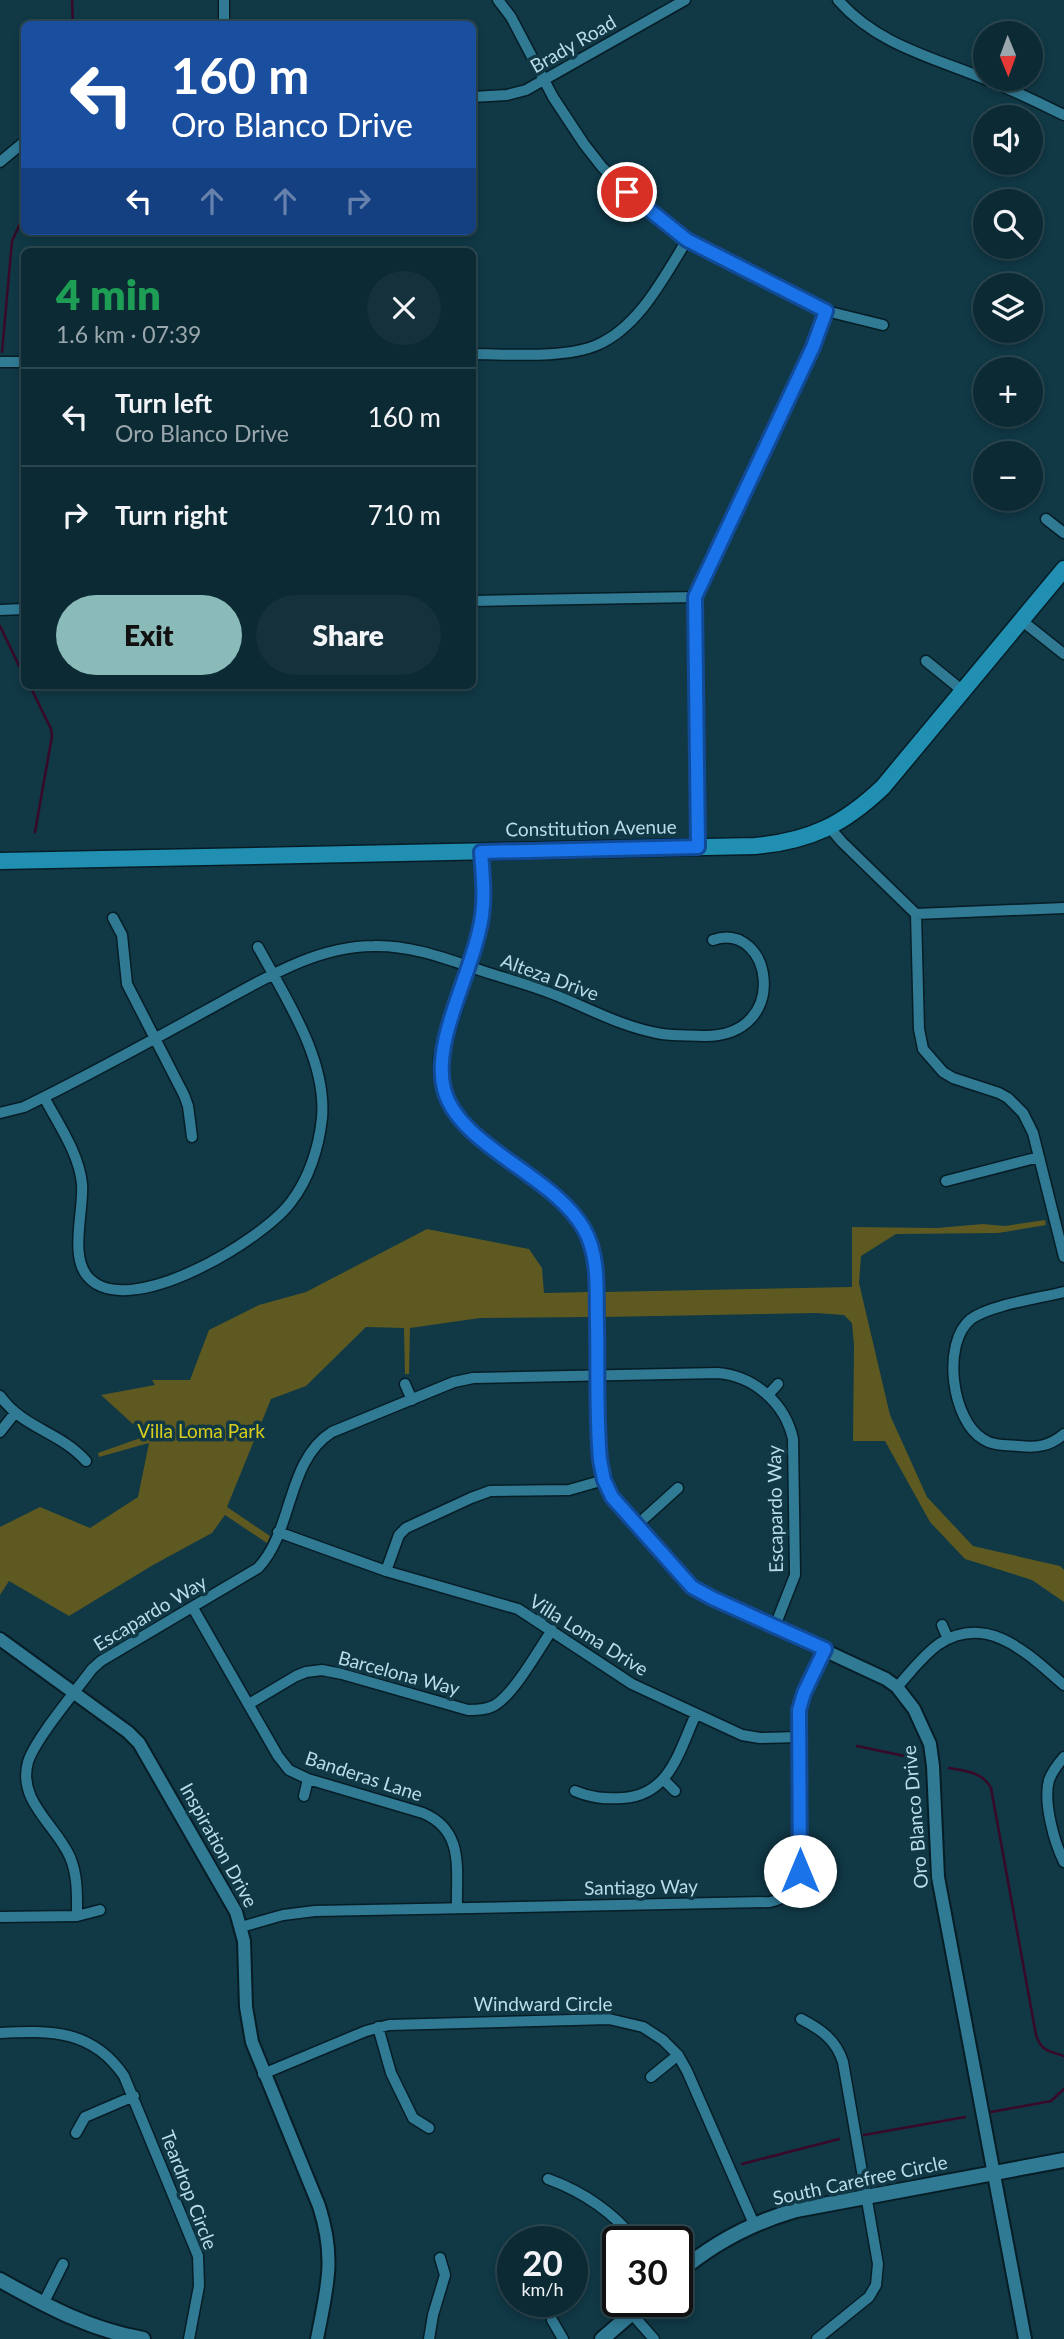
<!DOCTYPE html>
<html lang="en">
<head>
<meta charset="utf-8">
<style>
	:root { --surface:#0c2a34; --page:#15323c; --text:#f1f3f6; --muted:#9aa7ac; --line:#2c464f; --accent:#8bbbb9 }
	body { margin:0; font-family:Lato,sans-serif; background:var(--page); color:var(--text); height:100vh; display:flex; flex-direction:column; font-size:26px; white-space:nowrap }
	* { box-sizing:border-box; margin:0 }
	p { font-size:23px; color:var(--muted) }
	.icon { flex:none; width:38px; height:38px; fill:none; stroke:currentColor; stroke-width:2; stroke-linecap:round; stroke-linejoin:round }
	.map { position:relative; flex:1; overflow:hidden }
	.side { position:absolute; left:21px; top:248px; width:455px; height:441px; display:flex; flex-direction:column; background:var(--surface); border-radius:10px; box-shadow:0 4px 10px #0003,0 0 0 2px var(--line) }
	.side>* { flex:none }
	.guide { position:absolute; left:21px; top:21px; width:455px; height:214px; border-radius:10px; box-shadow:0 4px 10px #0003,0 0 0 2px var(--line); background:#1a4fa0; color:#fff; overflow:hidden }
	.needle { width:46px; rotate:179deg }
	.controls { position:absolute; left:973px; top:21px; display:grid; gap:14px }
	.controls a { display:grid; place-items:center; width:70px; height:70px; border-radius:50%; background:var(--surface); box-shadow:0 4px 10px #0003,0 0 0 2px var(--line); font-size:35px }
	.speed { position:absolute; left:497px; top:2226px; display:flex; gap:14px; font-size:35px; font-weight:700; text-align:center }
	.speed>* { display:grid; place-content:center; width:91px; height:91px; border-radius:50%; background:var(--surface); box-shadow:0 4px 10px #0003,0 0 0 2px var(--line); line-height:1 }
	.speed small { font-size:18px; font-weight:400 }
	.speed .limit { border:4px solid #111; border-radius:10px; background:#fff; color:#111 }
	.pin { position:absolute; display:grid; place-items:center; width:60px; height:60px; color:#fff; margin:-30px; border:4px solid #fff; border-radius:50%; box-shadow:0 2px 7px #0007 }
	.me { position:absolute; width:77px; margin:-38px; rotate:0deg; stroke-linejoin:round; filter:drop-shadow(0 0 5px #0008) }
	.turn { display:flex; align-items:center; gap:24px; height:147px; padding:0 35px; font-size:32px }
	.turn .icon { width:91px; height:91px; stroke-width:2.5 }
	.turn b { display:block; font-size:49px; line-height:60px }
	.lanes { display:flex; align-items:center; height:66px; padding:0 35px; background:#0003; justify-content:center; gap:35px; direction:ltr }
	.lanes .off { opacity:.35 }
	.round { display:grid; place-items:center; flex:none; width:74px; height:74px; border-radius:37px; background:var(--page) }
	.summary { display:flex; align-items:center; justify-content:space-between; height:119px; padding:0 35px }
	h1 { font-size:42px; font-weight:800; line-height:52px; color:#1e9e55 }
	.action { display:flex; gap:14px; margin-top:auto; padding:14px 35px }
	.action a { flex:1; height:80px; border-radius:42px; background:var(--accent); color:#111; font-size:28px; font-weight:800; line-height:80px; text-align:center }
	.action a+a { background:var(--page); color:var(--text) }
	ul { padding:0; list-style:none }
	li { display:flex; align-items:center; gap:21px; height:98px; padding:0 35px; border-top:2px solid var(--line) }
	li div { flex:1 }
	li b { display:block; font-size:26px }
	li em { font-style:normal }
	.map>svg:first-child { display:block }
	.green { fill:#5d5921 }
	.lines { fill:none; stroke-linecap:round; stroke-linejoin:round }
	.stream { stroke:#390929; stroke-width:2.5 }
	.minor-casing { stroke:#061d26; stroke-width:13 }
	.tertiary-casing { stroke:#061d26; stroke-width:16 }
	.secondary-casing { stroke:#061d26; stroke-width:18 }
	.primary-casing { stroke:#061d26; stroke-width:19 }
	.minor { stroke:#307a94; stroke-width:10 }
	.tertiary { stroke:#307a94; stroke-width:12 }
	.secondary { stroke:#307a94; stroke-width:14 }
	.primary { stroke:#218fb1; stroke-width:16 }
	.route-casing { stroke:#114b97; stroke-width:18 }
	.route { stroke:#1a73e8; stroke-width:12 }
	.labels { text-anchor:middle; stroke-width:7; stroke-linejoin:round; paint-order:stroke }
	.street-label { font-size:19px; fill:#badcea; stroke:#103845 }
	.park-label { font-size:19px; fill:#d8cc1c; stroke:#103845 }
</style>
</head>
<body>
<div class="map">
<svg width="1064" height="2339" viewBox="0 0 1064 2339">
	<rect width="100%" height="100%" fill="#103845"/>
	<path class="green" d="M1045,1220L1046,1225L998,1233L896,1234L861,1256L859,1283L890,1415L927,1497L973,1546L1060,1566L1064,1570V1602L1032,1580L965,1559L930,1522L885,1441H853L854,1345L852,1323L844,1315L816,1313L604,1317V1292L852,1287V1227L937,1228L983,1224L1005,1226Z
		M427,1229L529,1249L542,1268L544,1293L589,1292V1317L480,1318L410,1328L409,1374H405L404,1328L366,1327L306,1386L271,1399L227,1507L270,1536L267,1543L225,1515L212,1533L153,1565L69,1616L9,1581L0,1595V1527L40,1507L90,1528L138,1497L149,1443L99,1457L98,1453L146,1436L101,1395L155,1385L152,1380H190L209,1330L259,1305L306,1292Z"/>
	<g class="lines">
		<path class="stream" d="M72,0L73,24
			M2,352L12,241L24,215
			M0,626L24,676
			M30,686L51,729L52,736L35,832
			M857,1746L919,1759
			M949,1768C965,1771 983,1772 991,1788L1036,2035C1041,2051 1049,2051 1064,2056
			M991,2112L1051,2101L1064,2089
			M864,2135L965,2117
			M742,2164L839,2139"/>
		<defs>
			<path id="minor" d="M224,0V24
				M498,0L511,17L553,97L584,144L602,167L627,192L687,240L826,311L883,325
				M838,0C878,46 936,58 990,81C1015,91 1039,103 1064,115
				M472,97L507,95L526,90L685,0
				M0,162L24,142
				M472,354C508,354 565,359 597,345C639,327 664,277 687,240
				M0,362H24
				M1046,519L1064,533
				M472,601L695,597
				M0,610L24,609
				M1021,620L1064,654
				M926,661L963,691
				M830,828L842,842L916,914L919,1029L923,1049L943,1072L953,1078L999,1093L1008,1098L1023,1113L1033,1133L1064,1257
				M698,847L695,597L813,347L826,311
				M916,914L1064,908
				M113,918L122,935L127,984L184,1095L188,1106L192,1137
				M44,1097C58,1124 79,1153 82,1184C84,1211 69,1256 88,1277C128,1322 263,1240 291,1202C309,1179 319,1147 322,1118C327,1059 285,997 258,947
				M0,1113L24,1107L44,1097C96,1071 147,1043 198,1015C253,986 310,946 374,946C415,945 454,962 492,974C514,981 537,987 558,996C592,1010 625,1028 662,1034C676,1036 690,1035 705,1036C792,1036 772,920 713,940
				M946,1181L1039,1157
				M1064,1292C1040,1298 990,1305 971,1319C941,1343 952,1421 983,1439C993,1446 1007,1445 1019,1446C1037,1448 1050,1446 1064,1434
				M405,1384L412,1400
				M768,1395L778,1384
				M0,1396C24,1429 59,1431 86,1461
				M0,1432L15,1413
				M637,1525L678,1488
				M278,1532L386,1571L518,1609L632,1684L742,1735L760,1738L799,1737
				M386,1571L399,1535L406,1528L471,1498L490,1491L569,1490L604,1480
				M193,1608L278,1756L289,1770L308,1779L423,1813C465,1831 456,1869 457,1908
				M539,1621L550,1607
				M942,1625L948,1639
				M897,1687C910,1673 923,1655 939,1644C988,1612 1029,1655 1064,1685
				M249,1704L296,1676L306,1672L322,1670L342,1674L468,1710C477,1710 487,1710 495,1705C514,1694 539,1649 552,1630
				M1064,1757C1058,1764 1052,1772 1049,1780C1043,1802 1054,1842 1064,1862
				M664,1780L675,1791
				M575,1791C591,1798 605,1799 623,1798C670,1795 679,1751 696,1714
				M304,1796L308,1779
				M77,1916C77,1896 78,1876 70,1857C56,1825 17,1801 28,1762C35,1739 76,1691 92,1669L101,1661L258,1568C294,1530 286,1461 332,1432L454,1382L473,1378L718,1373C754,1376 785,1403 793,1439L795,1575L775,1626
				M0,1917L77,1916L100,1910
				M241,1927L283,1915L315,1911L770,1902C783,1899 794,1892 799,1879V1710L804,1693L825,1649
				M801,2019C822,2030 836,2040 843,2062L878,2264L876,2285L869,2297L817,2339
				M378,2027L391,2073L413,2118L429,2128
				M0,2033C51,2030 93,2030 124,2076L198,2256L199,2286L189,2339
				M263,2074L366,2031L389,2025L609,2019L643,2027L663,2040L678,2055L687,2071L754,2224
				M651,2077L678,2055
				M76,2133L85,2117L134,2096
				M548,2179C584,2192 613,2212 637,2242
				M43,2304L63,2264
				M632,2314L654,2339
				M552,2320L563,2339
				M429,2339L433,2315L445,2275L440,2258"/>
			<path id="tertiary" d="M481,852L484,900L480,928L441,1056C433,1145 547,1163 584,1228C600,1256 596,1291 597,1322C598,1368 596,1415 600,1460L604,1480L613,1497L683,1578L701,1593L712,1598L886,1679L897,1687L914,1709L930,1744L933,1766L938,1877L1025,2339
				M0,1639L128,1732L139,1743L236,1912L244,1941L246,2007L252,2042L319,2206C336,2259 327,2287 317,2339"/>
			<path id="secondary" d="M677,2274C713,2243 751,2223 796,2210L1064,2160
				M0,2280C48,2307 89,2329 143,2339
				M602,2339L646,2301"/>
			<path id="primary" d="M0,861L755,846C810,841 843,825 883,787L1064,569"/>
		</defs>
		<use href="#minor" class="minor-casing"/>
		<use href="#tertiary" class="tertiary-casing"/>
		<use href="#secondary" class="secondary-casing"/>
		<use href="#primary" class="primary-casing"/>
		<use href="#minor" class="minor"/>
		<use href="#tertiary" class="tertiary"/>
		<use href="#secondary" class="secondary"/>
		<use href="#primary" class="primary"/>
	</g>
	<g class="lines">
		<defs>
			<path id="route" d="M627,192L687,240L826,311L813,347L695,597L698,847L481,852C483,878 486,905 479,931C469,978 432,1044 444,1089C458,1146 554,1175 584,1229C600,1257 596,1292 597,1322C598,1368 596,1415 600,1460L604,1480L612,1497L692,1587L712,1598L825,1649L804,1693L799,1710L800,1871"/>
		</defs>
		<use href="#route" class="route-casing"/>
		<use href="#route" class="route"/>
	</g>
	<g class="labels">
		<g class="street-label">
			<text transform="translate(573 44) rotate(-30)" y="7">Brady Road</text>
			<text transform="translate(591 828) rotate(-1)" y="7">Constitution Avenue</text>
			<text transform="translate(550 977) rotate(20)" y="7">Alteza Drive</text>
			<text transform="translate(775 1509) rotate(-91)" y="7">Escapardo Way</text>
			<text transform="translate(150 1613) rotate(-31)" y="7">Escapardo Way</text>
			<text transform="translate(589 1635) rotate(32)" y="7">Villa Loma Drive</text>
			<text transform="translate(399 1673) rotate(15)" y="7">Barcelona Way</text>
			<text transform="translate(364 1776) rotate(18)" y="7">Banderas Lane</text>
			<text transform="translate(915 1817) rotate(-95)" y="7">Oro Blanco Drive</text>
			<text transform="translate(219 1845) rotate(61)" y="7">Inspiration Drive</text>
			<text transform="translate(641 1887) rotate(-1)" y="7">Santiago Way</text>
			<text x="543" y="2011">Windward Circle</text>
			<text transform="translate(860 2180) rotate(-12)" y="7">South Carefree Circle</text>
			<text transform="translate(189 2190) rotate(69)" y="7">Teardrop Circle</text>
		</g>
		<g class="park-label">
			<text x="201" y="1438">Villa Loma Park</text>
		</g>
	</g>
</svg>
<div class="controls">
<a><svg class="needle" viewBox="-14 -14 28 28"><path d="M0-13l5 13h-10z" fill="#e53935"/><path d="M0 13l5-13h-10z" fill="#9aa7ac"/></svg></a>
<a><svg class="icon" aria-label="sound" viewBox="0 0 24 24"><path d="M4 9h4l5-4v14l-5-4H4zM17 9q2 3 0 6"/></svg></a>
<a><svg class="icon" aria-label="search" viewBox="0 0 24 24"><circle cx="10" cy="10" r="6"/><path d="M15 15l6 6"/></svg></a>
<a><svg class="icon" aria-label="layers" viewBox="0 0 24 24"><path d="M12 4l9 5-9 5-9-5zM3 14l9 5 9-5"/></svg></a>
<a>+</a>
<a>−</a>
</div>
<div class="speed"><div>20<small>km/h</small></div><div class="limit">30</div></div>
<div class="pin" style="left:627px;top:192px;background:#d93025"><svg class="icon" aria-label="arrive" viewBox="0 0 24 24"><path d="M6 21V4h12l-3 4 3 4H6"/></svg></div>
<svg class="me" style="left:800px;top:1871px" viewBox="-20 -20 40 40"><circle r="19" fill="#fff"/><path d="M0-13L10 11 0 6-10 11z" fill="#1a73e8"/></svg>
<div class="guide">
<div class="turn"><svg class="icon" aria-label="left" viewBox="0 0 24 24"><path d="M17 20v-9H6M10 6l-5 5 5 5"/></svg><div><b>160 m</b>Oro Blanco Drive</div></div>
<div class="lanes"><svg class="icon" aria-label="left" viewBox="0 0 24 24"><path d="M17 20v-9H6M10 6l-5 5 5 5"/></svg><svg class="icon off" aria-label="ahead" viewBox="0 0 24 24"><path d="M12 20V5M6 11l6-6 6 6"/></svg><svg class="icon off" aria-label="ahead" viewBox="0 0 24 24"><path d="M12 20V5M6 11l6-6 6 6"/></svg><svg class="icon off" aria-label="right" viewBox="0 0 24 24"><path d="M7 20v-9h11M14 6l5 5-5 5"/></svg></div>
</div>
<section class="side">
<div class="summary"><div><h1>4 min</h1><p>1.6 km · 07:39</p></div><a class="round"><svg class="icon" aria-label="close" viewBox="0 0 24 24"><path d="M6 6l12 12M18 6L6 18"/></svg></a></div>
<ul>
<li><svg class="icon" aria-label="left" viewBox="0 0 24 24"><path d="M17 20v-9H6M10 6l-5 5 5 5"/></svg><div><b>Turn left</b><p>Oro Blanco Drive</p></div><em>160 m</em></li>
<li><svg class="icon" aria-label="right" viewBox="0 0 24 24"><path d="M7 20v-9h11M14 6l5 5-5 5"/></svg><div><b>Turn right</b></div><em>710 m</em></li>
</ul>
<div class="action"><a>Exit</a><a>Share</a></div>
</section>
</div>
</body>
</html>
